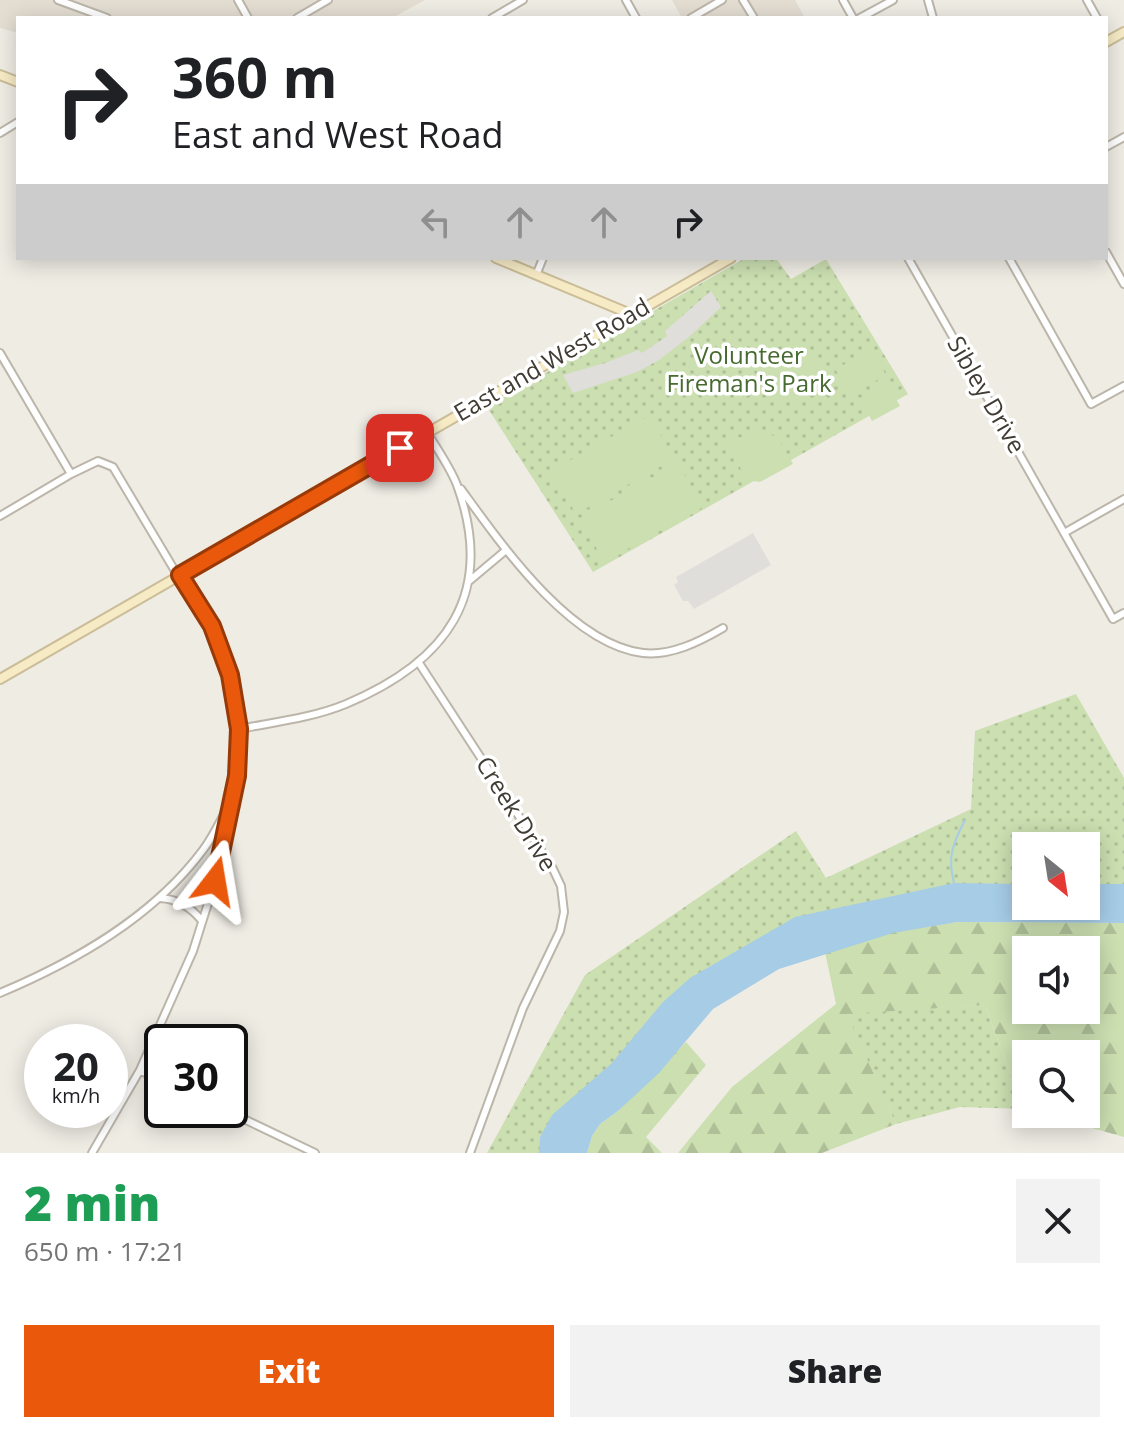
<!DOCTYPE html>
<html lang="en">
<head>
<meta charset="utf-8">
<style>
	:root { --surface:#fff; --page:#f2f2f2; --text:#202124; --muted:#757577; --accent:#ea580c }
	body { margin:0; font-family:"Open Sans",sans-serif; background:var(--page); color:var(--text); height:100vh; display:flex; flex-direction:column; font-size:30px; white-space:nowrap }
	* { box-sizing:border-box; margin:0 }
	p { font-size:26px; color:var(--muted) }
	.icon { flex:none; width:44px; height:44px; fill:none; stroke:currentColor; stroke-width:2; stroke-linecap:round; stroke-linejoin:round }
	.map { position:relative; height:1153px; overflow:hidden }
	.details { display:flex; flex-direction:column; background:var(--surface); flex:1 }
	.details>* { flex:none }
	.guide { position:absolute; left:16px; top:16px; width:1092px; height:244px; border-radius:0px; box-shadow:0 4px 20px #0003; background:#fff; color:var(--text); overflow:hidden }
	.needle { width:52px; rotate:150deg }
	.controls { position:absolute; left:1012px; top:832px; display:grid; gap:16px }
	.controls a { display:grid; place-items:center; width:88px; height:88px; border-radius:0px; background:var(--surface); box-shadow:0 4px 20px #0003; font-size:40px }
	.speed { position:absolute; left:24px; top:1024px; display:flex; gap:16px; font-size:40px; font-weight:700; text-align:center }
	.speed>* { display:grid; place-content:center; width:104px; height:104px; border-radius:50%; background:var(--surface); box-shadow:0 4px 20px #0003; line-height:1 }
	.speed small { font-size:20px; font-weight:400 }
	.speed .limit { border:4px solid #111; border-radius:12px; background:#fff; color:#111 }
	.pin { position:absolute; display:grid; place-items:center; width:68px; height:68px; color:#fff; margin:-34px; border-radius:16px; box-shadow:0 4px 12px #0006 }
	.me { position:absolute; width:88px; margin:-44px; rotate:14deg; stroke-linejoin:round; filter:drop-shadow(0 0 6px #0008) }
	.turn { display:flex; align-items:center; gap:28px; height:168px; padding:0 24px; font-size:36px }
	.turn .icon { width:104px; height:104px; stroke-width:2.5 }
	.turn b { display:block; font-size:56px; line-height:68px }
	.lanes { display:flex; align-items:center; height:76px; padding:0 24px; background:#0003; justify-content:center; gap:40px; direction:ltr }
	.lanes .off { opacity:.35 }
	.round { display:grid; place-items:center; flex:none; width:84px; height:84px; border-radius:0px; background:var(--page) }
	.overview { display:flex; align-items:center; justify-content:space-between; height:136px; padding:0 24px }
	h1 { font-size:48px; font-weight:800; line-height:60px; color:#1e9e55 }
	.cta { display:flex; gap:16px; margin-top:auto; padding:16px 24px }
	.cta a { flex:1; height:92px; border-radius:0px; background:var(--accent); color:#fff; font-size:32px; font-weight:800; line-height:92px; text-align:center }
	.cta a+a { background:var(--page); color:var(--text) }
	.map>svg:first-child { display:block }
	.residential { fill:#e3ddd2 }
	.grass { fill:url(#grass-dots) }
	.forest { fill:url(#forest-firs); fill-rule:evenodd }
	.garden { fill:#cbdfb1 }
	.parking { fill:#e0dedb }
	.water { fill:#a6cce6 }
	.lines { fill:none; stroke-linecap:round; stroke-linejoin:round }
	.stream { stroke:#a6cce6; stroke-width:2 }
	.street-casing { stroke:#bcb6aa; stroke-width:10 }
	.secondary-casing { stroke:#cabd98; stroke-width:12 }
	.street { stroke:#fff; stroke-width:6 }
	.secondary { stroke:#f7ebc6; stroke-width:8 }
	.route-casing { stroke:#983908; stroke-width:20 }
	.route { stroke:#ea580c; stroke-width:14 }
	.labels { text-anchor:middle; stroke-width:7; stroke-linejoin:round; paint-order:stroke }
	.park-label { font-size:24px; fill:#466a2f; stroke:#fff }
	.street-label { font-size:24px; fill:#403c34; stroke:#fff }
</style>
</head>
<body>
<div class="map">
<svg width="1124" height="1153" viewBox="0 0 1124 1153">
	<defs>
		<pattern id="grass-dots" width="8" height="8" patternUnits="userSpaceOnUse" patternTransform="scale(2)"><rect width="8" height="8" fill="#cbdfb1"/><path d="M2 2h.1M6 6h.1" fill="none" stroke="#afc099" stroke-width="1.8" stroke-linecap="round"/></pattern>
		<pattern id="forest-firs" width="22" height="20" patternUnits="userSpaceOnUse" patternTransform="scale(2)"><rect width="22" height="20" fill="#cbdfb1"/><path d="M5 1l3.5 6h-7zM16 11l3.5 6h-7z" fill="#afc099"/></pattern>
	</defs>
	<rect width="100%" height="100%" fill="#efece4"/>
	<path class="residential" d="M0,0H425L392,18H18V33L0,28Z
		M672,0H795L805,18H682Z"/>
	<path class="grass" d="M745,258H776L791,279L826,259L908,394L593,572L487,407Z
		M1076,694L1124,778V904L1086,902V846H1026V900L728,970L564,1153H487L585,975L796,831L826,878L971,809L975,731Z
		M985,1005L1023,1109L960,1107L896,1124L846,1013Z"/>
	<path class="forest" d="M957,922L1124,923V1137L1042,1114H1086V1054H1026V1110L1023,1109L985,1005L847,1014L896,1124L822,1153H678L732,1087L836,1004L825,952L893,932ZM1026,950H1086V1010H1026Z
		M686,1042L706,1065L646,1137L662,1153H587L592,1136L600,1124L618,1111Z"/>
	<path class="garden" d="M791,343L802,344L827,385L802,400L780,403L772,397L754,367Z
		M873,350L886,375L851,395L835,369Z
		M887,382L900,406L872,421L860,398Z
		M650,415L674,459L576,514L551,471Z
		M767,431L780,441L793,464L760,482L747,480L727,444L749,433Z
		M678,463L703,507L604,562L580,518Z"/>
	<path class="parking" d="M711,291L721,307L690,336L659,360L637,372L573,393L563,375L605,363L638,350L642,353L667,336L665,331Z
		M753,533L771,565L694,609L688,601H683L674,585L678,582L676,577Z"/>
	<path class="water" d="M954,883L1026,884V906H1086V884H1124V923L957,922L893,933L779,969L713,1009L659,1073L618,1111L600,1124L592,1136L587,1153H539L540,1137L552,1115L611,1064L663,1002L690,978L795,917Z"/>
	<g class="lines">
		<path class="stream" d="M954,883C947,857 953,843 965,820"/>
		<defs>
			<path id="street" d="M58,0L107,18
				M238,0L248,18
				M626,0L636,18
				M743,0L754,18
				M843,0L853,18
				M928,0L933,18
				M1087,0L1097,18
				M297,18L328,0
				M492,18L523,0
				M691,18L722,0
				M860,18L893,0
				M0,133L18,122
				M1106,147L1124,137
				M1106,252L1124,284
				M908,258L1113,619L1124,613
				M1009,258L1091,404L1124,386
				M537,273L543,258
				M0,353L71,474L0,516
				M71,474L98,461L113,467L178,576
				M461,489C501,544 570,644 643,653C671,656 699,642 723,628
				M1064,533L1124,499
				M468,582L505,551
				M419,663L552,867L561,886L564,912L560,931L523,1008L470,1153
				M239,729C275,722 312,718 346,704C446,662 497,595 457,485C450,467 437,449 427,432
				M160,898C178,899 191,907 202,921
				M0,993C76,961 153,917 203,850C213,837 220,821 228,807
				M140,1070L162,1082
				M225,1110L315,1153
				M92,1153L140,1070L193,951L215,881L237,776L239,729L230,675L212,626L180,575"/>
			<path id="secondary" d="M1106,42L1124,32
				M0,75L18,82
				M496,258L633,315
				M0,679L731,258"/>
		</defs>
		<use href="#street" class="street-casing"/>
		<use href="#secondary" class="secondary-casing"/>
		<use href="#street" class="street"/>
		<use href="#secondary" class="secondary"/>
	</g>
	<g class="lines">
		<defs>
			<path id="route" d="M215,881L237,776L239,729L230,675L212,626L180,575L400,448"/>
		</defs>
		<use href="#route" class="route-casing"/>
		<use href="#route" class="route"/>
	</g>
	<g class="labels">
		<g class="park-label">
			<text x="749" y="364">Volunteer<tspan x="749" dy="28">Fireman's Park</tspan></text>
		</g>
		<g class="street-label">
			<text transform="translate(552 360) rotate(-30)" y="8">East and West Road</text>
			<text transform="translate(986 395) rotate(60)" y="8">Sibley Drive</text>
			<text transform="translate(516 814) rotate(58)" y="8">Creek Drive</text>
		</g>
	</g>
</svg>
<div class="controls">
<a><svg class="needle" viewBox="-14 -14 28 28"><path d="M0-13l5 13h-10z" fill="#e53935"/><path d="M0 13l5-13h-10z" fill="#757577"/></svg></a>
<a><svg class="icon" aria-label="sound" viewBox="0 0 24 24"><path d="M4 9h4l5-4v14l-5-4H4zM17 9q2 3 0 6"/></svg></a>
<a><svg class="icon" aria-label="search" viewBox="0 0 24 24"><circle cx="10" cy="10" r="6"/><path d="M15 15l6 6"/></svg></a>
</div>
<div class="speed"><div>20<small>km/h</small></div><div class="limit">30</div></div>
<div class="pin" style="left:400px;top:448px;background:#d93025"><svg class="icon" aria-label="arrive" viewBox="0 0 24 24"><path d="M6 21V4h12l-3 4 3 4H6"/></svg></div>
<svg class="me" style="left:215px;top:881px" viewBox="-20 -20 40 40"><path d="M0-17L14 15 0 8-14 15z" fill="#ea580c" stroke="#fff" stroke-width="4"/></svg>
<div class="guide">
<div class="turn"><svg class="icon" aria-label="right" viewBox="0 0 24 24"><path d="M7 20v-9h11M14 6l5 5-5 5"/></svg><div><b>360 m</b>East and West Road</div></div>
<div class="lanes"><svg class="icon off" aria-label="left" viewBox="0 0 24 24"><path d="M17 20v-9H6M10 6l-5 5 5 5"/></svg><svg class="icon off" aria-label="ahead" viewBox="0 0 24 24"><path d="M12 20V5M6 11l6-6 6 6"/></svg><svg class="icon off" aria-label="ahead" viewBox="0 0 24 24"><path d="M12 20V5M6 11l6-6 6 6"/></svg><svg class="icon" aria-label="right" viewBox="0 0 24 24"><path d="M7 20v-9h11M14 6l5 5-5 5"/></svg></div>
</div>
</div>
<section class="details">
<div class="overview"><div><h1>2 min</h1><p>650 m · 17:21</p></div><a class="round"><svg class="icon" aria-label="close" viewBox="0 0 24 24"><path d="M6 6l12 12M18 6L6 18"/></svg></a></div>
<div class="cta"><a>Exit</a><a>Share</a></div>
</section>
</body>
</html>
